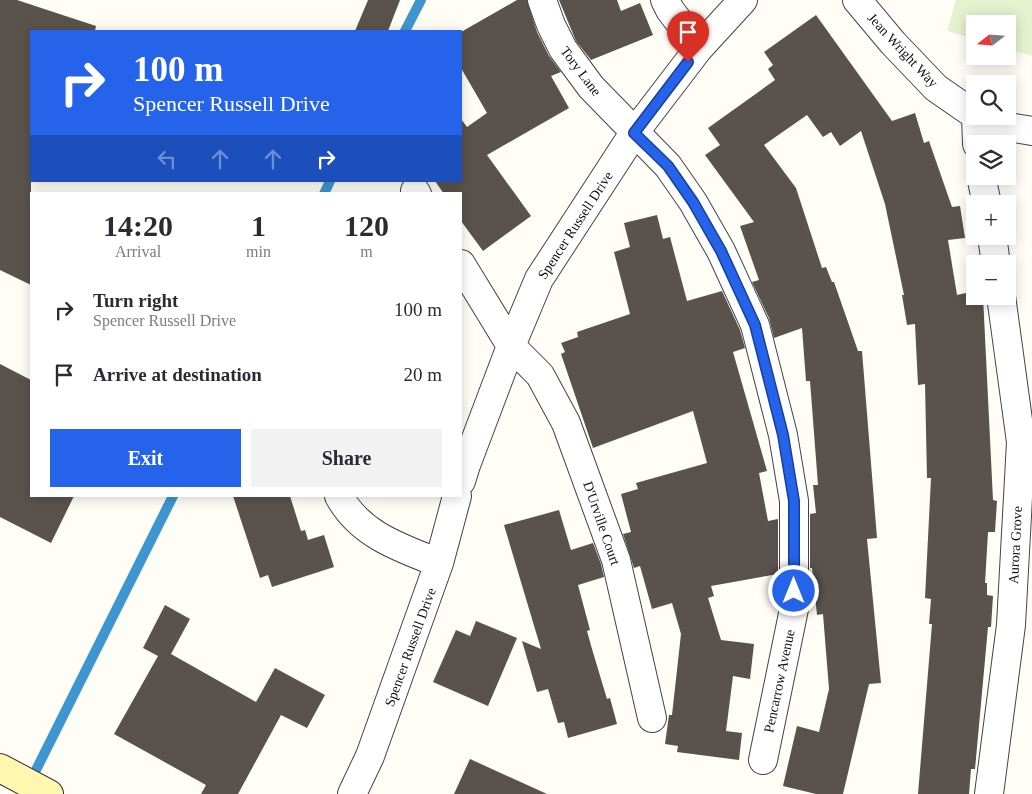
<!DOCTYPE html>
<html lang="en">
<head>
<meta charset="utf-8">
<style>
	:root { --surface:#fff; --page:#f2f2f3; --text:#2b2b33; --muted:#7c7c81; --accent:#2563eb }
	body { margin:0; font-family:Georgia,serif; background:var(--page); color:var(--text); height:100vh; display:flex; flex-direction:column; font-size:19px; white-space:nowrap }
	* { box-sizing:border-box; margin:0 }
	p { font-size:16px; color:var(--muted) }
	.icon { flex:none; width:28px; height:28px; fill:none; stroke:currentColor; stroke-width:2; stroke-linecap:round; stroke-linejoin:round }
	.map { position:relative; flex:1; overflow:hidden }
	.panel { position:absolute; left:30px; top:192px; width:432px; height:305px; display:flex; flex-direction:column; background:var(--surface); border-radius:0px; box-shadow:0 2px 12px #0003 }
	.panel>* { flex:none }
	.hud { position:absolute; left:30px; top:30px; width:432px; height:152px; border-radius:0px; box-shadow:0 2px 12px #0003; background:#2563eb; color:#fff; overflow:hidden }
	.needle { width:32px; rotate:253deg }
	.fabs { position:absolute; left:966px; top:15px; display:grid; gap:10px }
	.fabs a { display:grid; place-items:center; width:50px; height:50px; border-radius:0px; background:var(--surface); box-shadow:0 2px 12px #0003; font-size:25px }
	.pin { position:absolute; display:grid; place-items:center; width:42px; height:42px; color:#fff; margin:-51px -21px; border-radius:50% 50% 50% 0; rotate:-45deg; box-shadow:0 0 5px #0007 }
	.pin .icon { rotate:45deg }
	.me { position:absolute; width:55px; margin:-28px; rotate:0deg; stroke-linejoin:round; filter:drop-shadow(0 0 4px #0008) }
	.turn { display:flex; align-items:center; gap:18px; height:105px; padding:0 20px; font-size:22px }
	.turn .icon { width:65px; height:65px; stroke-width:2.5 }
	.turn b { display:block; font-size:35px; line-height:42px }
	.lanes { display:flex; align-items:center; height:48px; padding:0 20px; background:#0003; justify-content:center; gap:25px; direction:ltr }
	.lanes .off { opacity:.35 }
	.eta { display:flex; justify-content:space-evenly; align-items:center; height:85px; text-align:center }
	.eta b { font-size:30px; font-weight:800; line-height:35px }
	.primary-button { display:flex; gap:10px; margin-top:auto; padding:10px 20px }
	.primary-button a { flex:1; height:58px; border-radius:0px; background:var(--accent); color:#fff; font-size:20px; font-weight:800; line-height:58px; text-align:center }
	.primary-button a+a { background:var(--page); color:var(--text) }
	ul { padding:0; list-style:none }
	li { display:flex; align-items:center; gap:15px; height:65px; padding:0 20px }
	li div { flex:1 }
	li b { display:block; font-size:19px }
	li em { font-style:normal }
	.map>svg:first-child { display:block }
	.pitch { fill:#e6f2cf }
	.lines { fill:none; stroke-linecap:round; stroke-linejoin:round }
	.stream { stroke:#3f96cf; stroke-width:10 }
	.building { fill:#5a524d }
	.street-casing { stroke:#444; stroke-width:30 }
	.secondary-casing { stroke:#333; stroke-width:30 }
	.street { stroke:#fff; stroke-width:28 }
	.secondary { stroke:#fff6b0; stroke-width:28 }
	.route-casing { stroke:#184099; stroke-width:12 }
	.route { stroke:#2563eb; stroke-width:9 }
	.labels { text-anchor:middle; stroke-width:5; stroke-linejoin:round; paint-order:stroke }
	.street-label { font-size:14px; fill:#111; stroke:#fff }
</style>
</head>
<body>
<div class="map">
<svg width="1032" height="794" viewBox="0 0 1032 794">
	<rect width="100%" height="100%" fill="#fffdf5"/>
	<path class="pitch" d="M956,0H1032V56L1008,49V24H975V39L947,31Z"/>
	<g class="lines">
		<path class="stream" d="M405,31L421,0
			M324,194L330,181
			M29,784L173,496"/>
	</g>
	<path class="building" d="M0,0H17L96,26L95,31H31V285L0,270Z
		M368,0H400L388,31H355Z
		M517,0H527L537,32L549,56L561,72L551,76L569,108L487,155L531,216L483,251L461,221V194H444L435,181H461V119L467,127L487,113L461,68V32Z
		M559,0H617L621,11L640,3L653,35L591,60L576,41Z
		M816,15L892,121L915,113L924,143L929,141L952,207L960,206L965,238L948,240L957,295L975,291V296H983L993,500L997,501L995,532H988L985,583H987V595L993,596L991,627H988L975,769H971L969,794H918L932,624H929L931,599L925,598L931,478H927L925,384L918,385L915,324L907,325L902,295H904L885,204L861,131L840,146L831,132L823,137L807,115L764,145L796,188L822,268L826,267L832,282H834L858,351H862L877,538L867,539L881,683L869,684L843,794H816L783,786L797,726L819,732L829,689L823,614L817,615L812,568H810V514L816,513L813,485H818L810,381H806L802,328L774,338L769,318L752,282L759,280L740,226L754,222L705,155L720,145L708,128L775,80L768,69L773,65L764,52Z
		M657,215L663,239L670,237L687,301L722,291L740,330L745,348L733,352L767,471L759,473L768,521L778,519V574L711,586L714,596L708,598L721,640L754,644L750,679L733,676L726,731L742,733L739,760L677,752L678,746L665,744L669,715H672L681,634L672,603L652,609L640,566L634,568L623,534L631,532L621,494L638,489L636,483L707,463L693,411L593,448L561,354L565,352L561,343L578,337L577,332L630,314L614,252L630,247L624,223Z
		M0,364L31,380V496H74L51,543L0,517Z
		M233,496H290L301,531L305,530L308,540L324,535L334,567L272,587L268,575L260,578Z
		M559,510L571,550L593,543L601,564L604,577L578,585L590,630L587,631L592,649L607,699L610,698L617,724L568,738L564,722L558,723L548,689L537,692L522,641L541,649L504,525Z
		M165,605L190,619L171,654L256,702L275,668L325,695L307,728L281,715L238,794H201L206,785L114,734L158,656L143,648Z
		M476,621L517,638L488,706L433,682L456,630L470,636Z
		M470,759L547,794H454Z"/>
	<g class="lines">
		<defs>
			<path id="street" d="M542,0L551,25L563,49L591,87L668,166L693,202L721,251L755,325L783,435L794,501V609L763,760
				M665,0L670,10L699,48
				M857,0L893,43L936,88L975,115
				M976,116L1014,128L1032,131
				M976,116L977,144
				M981,176L987,204
				M415,191L417,194
				M992,236L996,264
				M461,264L511,346L540,375L566,423L616,560L652,718
				M461,481L466,465L511,346L539,279L634,133L699,48L743,0
				M339,496C360,535 401,548 439,563
				M352,794L370,756L439,563L457,496
				M989,794L1011,625L1021,442L1001,296"/>
			<path id="secondary" d="M0,768L49,794"/>
		</defs>
		<use href="#street" class="street-casing"/>
		<use href="#secondary" class="secondary-casing"/>
		<use href="#street" class="street"/>
		<use href="#secondary" class="secondary"/>
	</g>
	<g class="lines">
		<defs>
			<path id="route" d="M688,62L634,133L668,166L693,202L721,251L755,325L783,435L794,501V591"/>
		</defs>
		<use href="#route" class="route-casing"/>
		<use href="#route" class="route"/>
	</g>
	<g class="labels">
		<g class="street-label">
			<text transform="translate(903 50) rotate(47)" y="5">Jean Wright Way</text>
			<text transform="translate(581 71) rotate(53)" y="5">Tory Lane</text>
			<text transform="translate(575 225) rotate(-57)" y="5">Spencer Russell Drive</text>
			<text transform="translate(602 523) rotate(71)" y="5">D'Urville Court</text>
			<text transform="translate(1015 545) rotate(-87)" y="5">Aurora Grove</text>
			<text transform="translate(410 647) rotate(-70)" y="5">Spencer Russell Drive</text>
			<text transform="translate(779 681) rotate(-78)" y="5">Pencarrow Avenue</text>
		</g>
	</g>
</svg>
<div class="fabs">
<a><svg class="needle" viewBox="-14 -14 28 28"><path d="M0-13l5 13h-10z" fill="#e53935"/><path d="M0 13l5-13h-10z" fill="#7c7c81"/></svg></a>
<a><svg class="icon" aria-label="search" viewBox="0 0 24 24"><circle cx="10" cy="10" r="6"/><path d="M15 15l6 6"/></svg></a>
<a><svg class="icon" aria-label="layers" viewBox="0 0 24 24"><path d="M12 4l9 5-9 5-9-5zM3 14l9 5 9-5"/></svg></a>
<a>+</a>
<a>−</a>
</div>
<div class="pin" style="left:688px;top:62px;background:#d93025"><svg class="icon" aria-label="arrive" viewBox="0 0 24 24"><path d="M6 21V4h12l-3 4 3 4H6"/></svg></div>
<svg class="me" style="left:794px;top:591px" viewBox="-20 -20 40 40"><circle r="17" fill="#2563eb" stroke="#fff" stroke-width="3"/><path d="M0-11L8 9 0 5-8 9z" fill="#fff"/></svg>
<div class="hud">
<div class="turn"><svg class="icon" aria-label="right" viewBox="0 0 24 24"><path d="M7 20v-9h11M14 6l5 5-5 5"/></svg><div><b>100 m</b>Spencer Russell Drive</div></div>
<div class="lanes"><svg class="icon off" aria-label="left" viewBox="0 0 24 24"><path d="M17 20v-9H6M10 6l-5 5 5 5"/></svg><svg class="icon off" aria-label="ahead" viewBox="0 0 24 24"><path d="M12 20V5M6 11l6-6 6 6"/></svg><svg class="icon off" aria-label="ahead" viewBox="0 0 24 24"><path d="M12 20V5M6 11l6-6 6 6"/></svg><svg class="icon" aria-label="right" viewBox="0 0 24 24"><path d="M7 20v-9h11M14 6l5 5-5 5"/></svg></div>
</div>
<section class="panel">
<div class="eta">
<div><b>14:20</b><p>Arrival</p></div>
<div><b>1</b><p>min</p></div>
<div><b>120</b><p>m</p></div>
</div>
<ul>
<li><svg class="icon" aria-label="right" viewBox="0 0 24 24"><path d="M7 20v-9h11M14 6l5 5-5 5"/></svg><div><b>Turn right</b><p>Spencer Russell Drive</p></div><em>100 m</em></li>
<li><svg class="icon" aria-label="arrive" viewBox="0 0 24 24"><path d="M6 21V4h12l-3 4 3 4H6"/></svg><div><b>Arrive at destination</b></div><em>20 m</em></li>
</ul>
<div class="primary-button"><a>Exit</a><a>Share</a></div>
</section>
</div>
</body>
</html>
